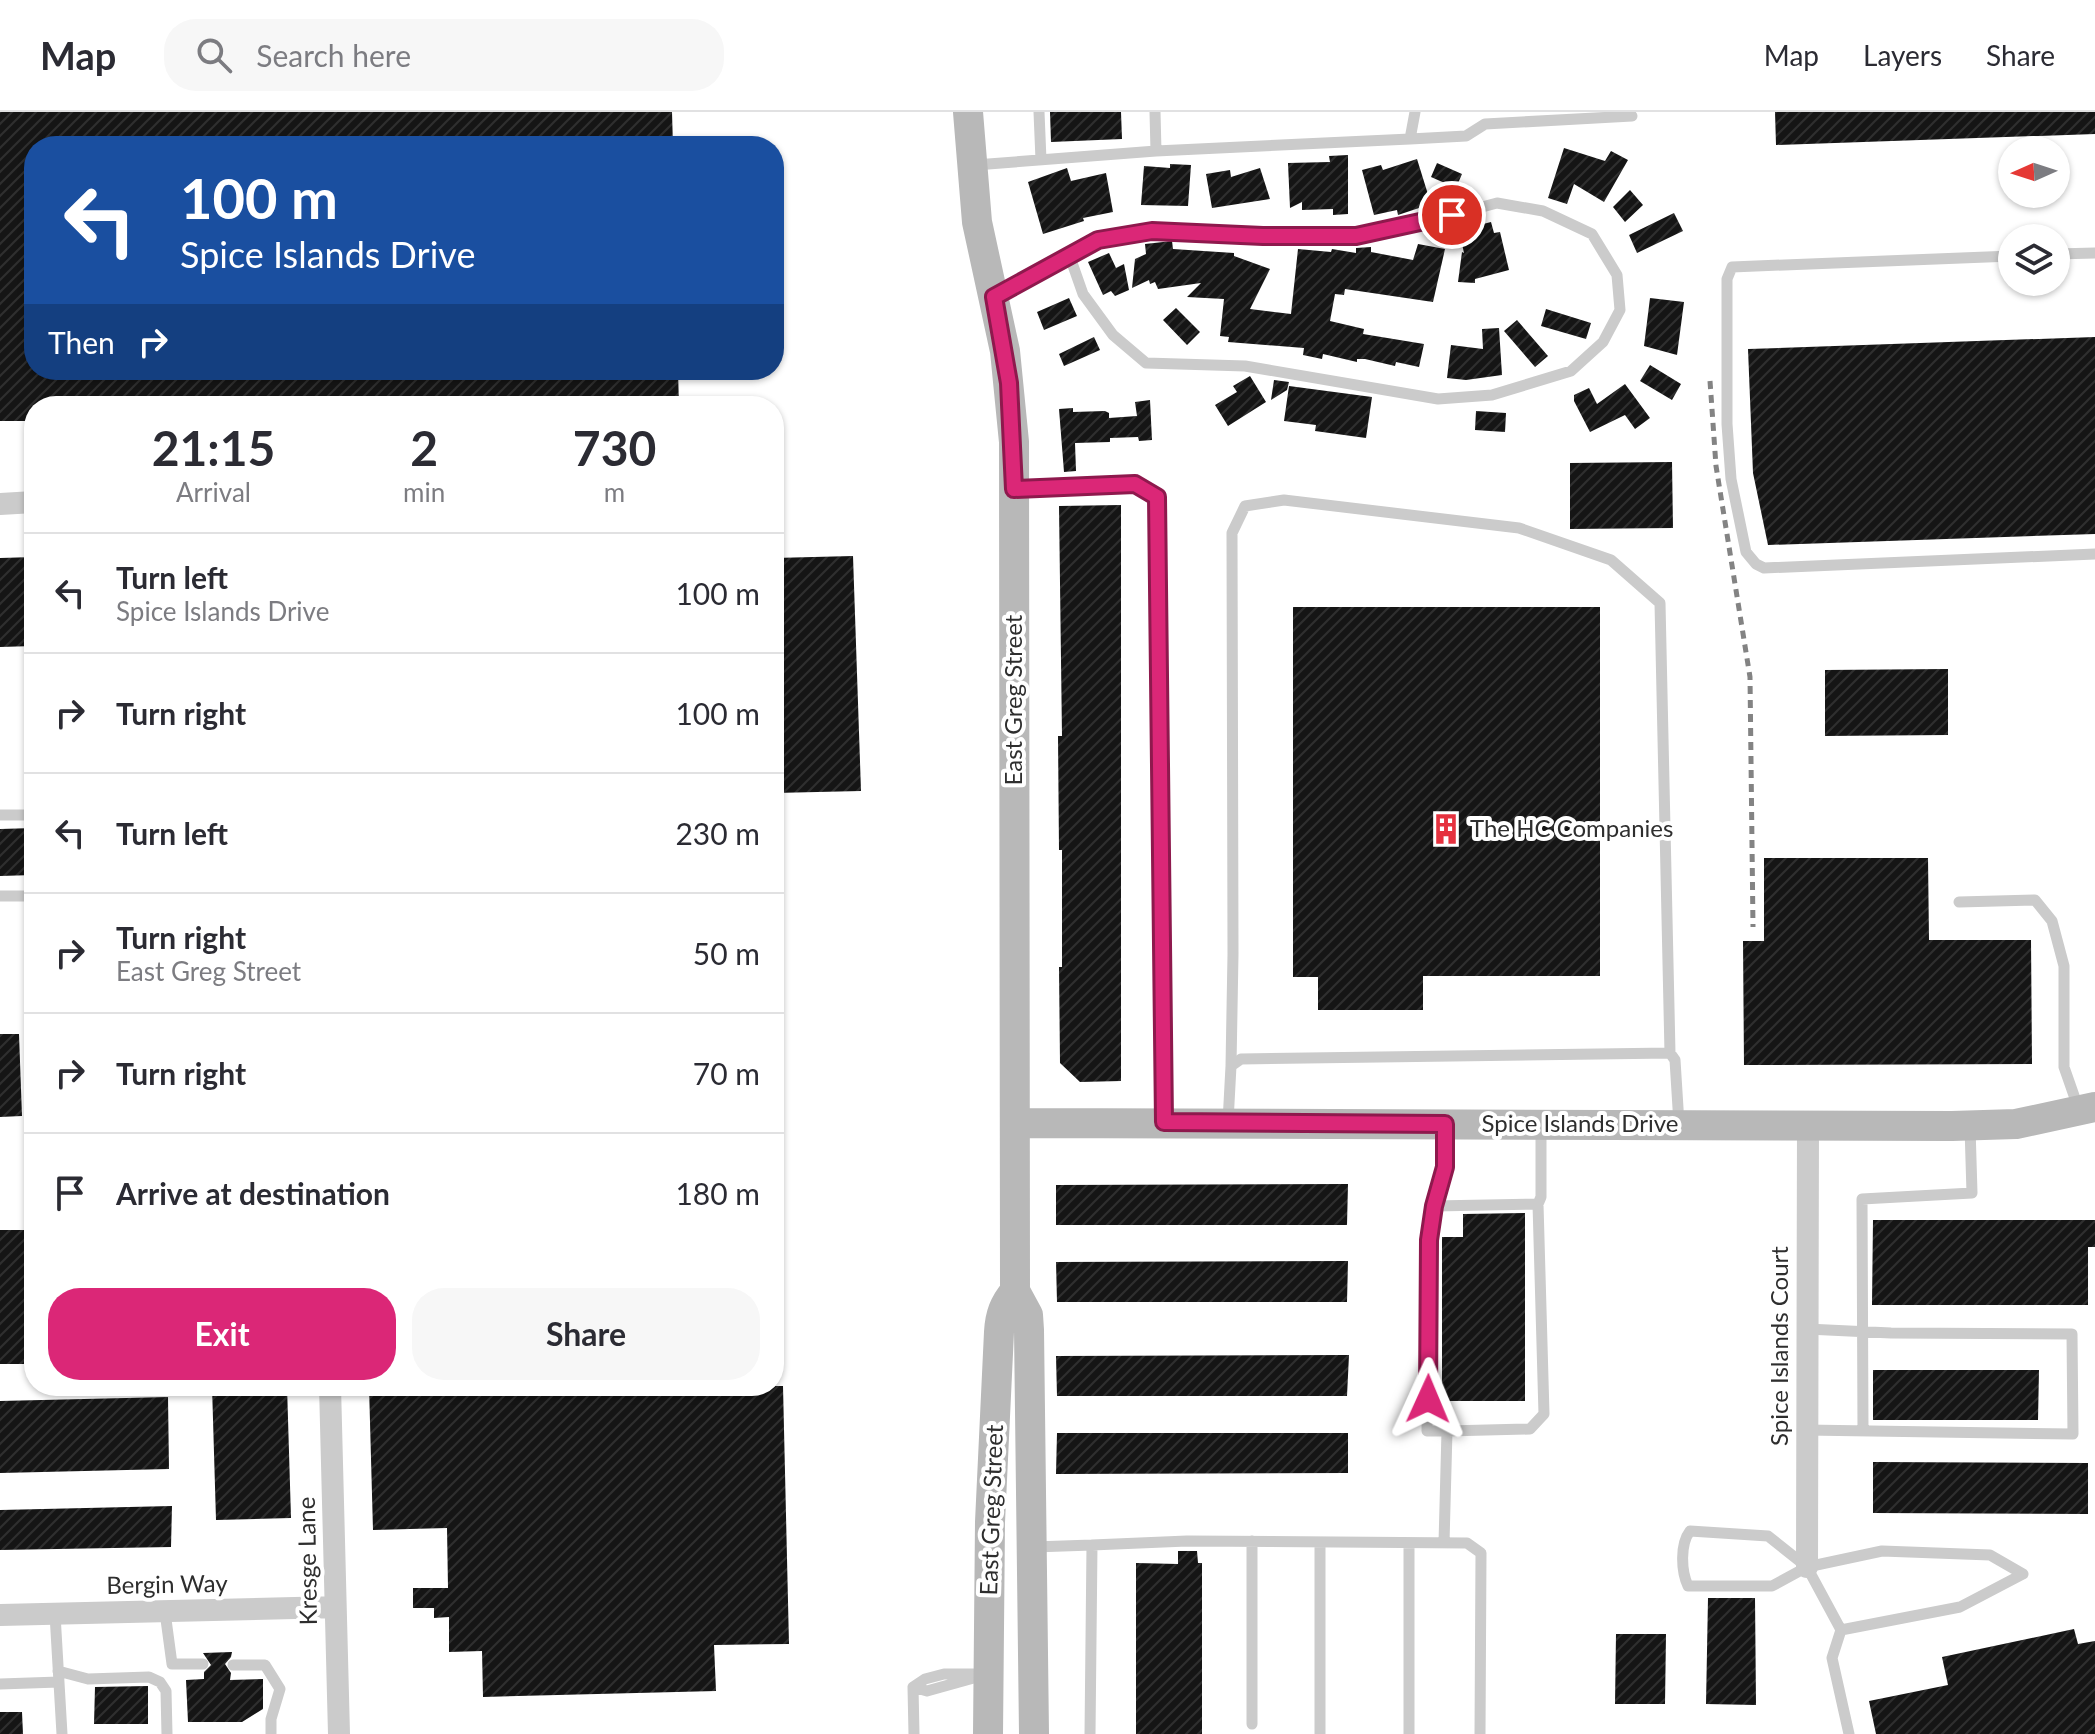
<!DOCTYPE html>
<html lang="en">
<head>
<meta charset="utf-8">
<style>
	:root { --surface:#fff; --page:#f7f7f7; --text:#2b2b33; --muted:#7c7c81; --line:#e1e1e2; --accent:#db2777 }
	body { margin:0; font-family:Lato,sans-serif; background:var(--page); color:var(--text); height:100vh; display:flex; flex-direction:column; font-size:30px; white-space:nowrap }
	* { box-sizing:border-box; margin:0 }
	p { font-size:26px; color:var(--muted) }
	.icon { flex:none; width:44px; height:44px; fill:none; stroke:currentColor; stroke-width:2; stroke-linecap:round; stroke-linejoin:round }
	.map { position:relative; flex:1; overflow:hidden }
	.drawer { position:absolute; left:24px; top:284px; width:760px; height:1000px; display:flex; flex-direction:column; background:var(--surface); border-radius:32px; box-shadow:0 2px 6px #0004 }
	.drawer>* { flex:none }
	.guide { position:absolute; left:24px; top:24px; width:760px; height:244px; border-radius:32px; box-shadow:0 2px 6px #0004; background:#1a4fa0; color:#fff; overflow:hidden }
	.needle { width:52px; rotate:267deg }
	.tools { position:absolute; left:1998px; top:24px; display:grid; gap:16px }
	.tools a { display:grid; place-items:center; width:72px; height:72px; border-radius:50%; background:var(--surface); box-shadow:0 2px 6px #0004; font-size:40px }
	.pin { position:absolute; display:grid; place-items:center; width:68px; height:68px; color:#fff; margin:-34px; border:4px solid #fff; border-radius:50%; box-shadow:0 2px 8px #0007 }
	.me { position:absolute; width:88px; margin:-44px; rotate:1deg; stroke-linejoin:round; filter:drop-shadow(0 0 6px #0008) }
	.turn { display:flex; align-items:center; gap:28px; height:168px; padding:0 24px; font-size:36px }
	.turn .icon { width:104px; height:104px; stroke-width:2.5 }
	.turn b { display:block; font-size:56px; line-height:68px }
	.then { display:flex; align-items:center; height:76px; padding:0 24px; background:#0003; gap:16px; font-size:30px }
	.eta { display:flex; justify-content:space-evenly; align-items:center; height:136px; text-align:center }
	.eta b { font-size:48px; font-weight:700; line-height:56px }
	.cta { display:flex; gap:16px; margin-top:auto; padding:16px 24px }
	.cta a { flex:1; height:92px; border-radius:32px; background:var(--accent); color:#fff; font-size:32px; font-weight:700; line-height:92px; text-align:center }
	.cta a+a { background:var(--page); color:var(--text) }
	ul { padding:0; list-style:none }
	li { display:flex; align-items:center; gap:24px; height:120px; padding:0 24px; border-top:2px solid var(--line) }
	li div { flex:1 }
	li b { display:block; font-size:30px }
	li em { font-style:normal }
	header { display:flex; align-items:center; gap:48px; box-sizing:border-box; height:112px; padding:0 40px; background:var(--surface); border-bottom:2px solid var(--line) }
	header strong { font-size:38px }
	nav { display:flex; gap:44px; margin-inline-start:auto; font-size:28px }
	.search { width:560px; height:72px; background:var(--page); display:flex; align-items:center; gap:20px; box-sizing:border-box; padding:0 28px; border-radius:32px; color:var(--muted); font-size:30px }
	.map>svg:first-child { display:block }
	.building { fill:url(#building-hatch) }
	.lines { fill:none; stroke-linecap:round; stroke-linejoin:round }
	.lane { stroke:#cbcbcb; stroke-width:11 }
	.street { stroke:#cbcbcb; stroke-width:22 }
	.secondary { stroke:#b8b8b8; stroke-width:30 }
	.rail { stroke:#838383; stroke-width:5; stroke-dasharray:8 6; stroke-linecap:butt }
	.route-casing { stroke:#8e194d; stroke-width:20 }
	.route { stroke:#db2777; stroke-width:14 }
	.labels { text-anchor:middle; stroke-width:8; stroke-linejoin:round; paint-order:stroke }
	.street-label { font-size:24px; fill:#2e2e2e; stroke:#fff }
	.poi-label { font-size:24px; fill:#2e2e2e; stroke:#fff; text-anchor:start }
</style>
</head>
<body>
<header>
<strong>Map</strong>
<div class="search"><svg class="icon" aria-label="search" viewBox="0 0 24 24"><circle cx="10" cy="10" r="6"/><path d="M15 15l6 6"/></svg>Search here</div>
<nav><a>Map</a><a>Layers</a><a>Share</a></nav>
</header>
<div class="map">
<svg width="2095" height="1622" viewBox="0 0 2095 1622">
	<defs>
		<pattern id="building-hatch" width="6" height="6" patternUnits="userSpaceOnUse" patternTransform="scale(2)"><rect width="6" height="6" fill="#151515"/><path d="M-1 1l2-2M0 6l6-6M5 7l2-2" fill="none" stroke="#2f2f2f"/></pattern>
	</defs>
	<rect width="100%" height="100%" fill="#fff"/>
	<path class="building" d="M0,0H672L673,34H34V258H678L679,294H34V309H0Z
		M1050,0H1121L1122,27L1051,30Z
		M1775,0H2095V22L1776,33Z
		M1564,36L1605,49L1611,39L1628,48L1604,90L1574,72L1567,92L1548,86Z
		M1348,43V102L1333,103V97L1302,98V90L1290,96L1288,51L1330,50L1329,44Z
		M1417,47L1431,92L1398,103L1397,98L1374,103L1362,58L1381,53L1383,58Z
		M1437,51L1462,62L1456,76L1431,65Z
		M1170,52L1191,53L1188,94L1141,93L1144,54L1170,56Z
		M1067,56L1071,69L1106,61L1113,100L1083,106L1084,109L1043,122L1028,70Z
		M1260,56L1270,87L1212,96L1206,62L1230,58L1231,65Z
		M1630,78L1643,93L1625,110L1613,95Z
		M1674,101L1683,119L1637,141L1629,123Z
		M1491,110L1494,121L1500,120L1509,158L1475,167V171L1458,170L1462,140L1464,141L1459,118Z
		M1172,129L1173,137L1234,141V144L1270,157L1250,197L1291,202L1298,137L1331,140L1332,137L1356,141V136L1371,135V140L1413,148L1418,132L1445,137L1433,190L1345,177L1344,183L1335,182L1330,209L1364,217L1363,222L1424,232L1419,255L1396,250L1395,254L1365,247H1357V250L1323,242L1322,247L1303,243L1304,236L1228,230L1229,225L1220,224L1224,187L1187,185L1201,171L1158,177L1155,170L1150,172L1149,168L1132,176L1135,147L1146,142L1145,132Z
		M1109,141L1116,156L1124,152L1129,178L1115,184L1111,179L1103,183L1088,150Z
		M1069,186L1077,204L1044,218L1037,200Z
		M1650,186L1684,190L1677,243L1644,234Z
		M1176,196L1200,220L1187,233L1163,208Z
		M1546,197L1591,211L1586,227L1541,214Z
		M1517,208L1548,244L1535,255L1504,219Z
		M1499,216L1502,263L1466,268L1447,266L1451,233L1483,237L1482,217Z
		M1094,225L1100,238L1064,254L1059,242Z
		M2095,225V422L1768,433L1753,361L1748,237Z
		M1650,253L1681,272L1672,288L1640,269Z
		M1250,264L1266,290L1228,314L1215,293L1237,280L1233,274Z
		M1274,268L1289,270L1287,278L1271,288Z
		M1625,272L1650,306L1635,317L1625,303L1590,320L1574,289V283L1589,276L1597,292Z
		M1289,274L1372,285L1366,326L1315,319L1316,313L1284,309Z
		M1150,288L1152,328L1139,329L1138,325L1110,326V330L1075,331L1076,359L1064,360L1059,297L1073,296V300L1105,299L1109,301V306L1137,304L1135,290Z
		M1476,299L1506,301L1505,320L1475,318Z
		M1672,350L1673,416L1570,417V351Z
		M1121,393V969L1080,970L1060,951L1059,855H1062V738H1059L1058,624H1062L1059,394Z
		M853,444L861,679L774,681V446Z
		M34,445V534L0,535V446Z
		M1293,495H1600V864H1423V898H1318V865H1293Z
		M1948,557V623L1825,624V558Z
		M34,716V763L0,764V717Z
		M1764,746H1928L1929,828H2031L2032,952L1744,953L1743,829H1764Z
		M0,922H19L22,1004L0,1005Z
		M1348,1072L1347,1113H1056V1073Z
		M1525,1101V1289H1442V1125H1463V1102Z
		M1873,1108H2095V1135H2088V1193H1872Z
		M0,1118H30V1128H34V1252H0Z
		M1348,1149L1347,1190H1057L1056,1150Z
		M1349,1243L1347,1284H1057L1056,1244Z
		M1873,1258H2039L2038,1308H1873Z
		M212,1274H287L291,1406L216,1408Z
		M369,1274H783L789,1532L714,1533L716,1579L483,1585L482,1539L449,1540V1505L434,1506V1496H413V1476H448L447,1416L373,1418Z
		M168,1285L169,1357L0,1361V1289Z
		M1057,1321H1348V1361L1056,1362Z
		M1873,1350L2088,1351V1402L1873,1401Z
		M172,1394L171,1435L0,1438V1398Z
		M1178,1439H1197L1198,1451H1202V1622H1136V1451L1178,1452Z
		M1708,1486H1755L1756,1593L1706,1592Z
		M2074,1517L2078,1532L2095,1529V1622H1876L1869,1589L1948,1573L1942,1545Z
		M1616,1522H1666L1665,1592H1615Z
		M232,1540L231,1545L225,1552L231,1561L230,1568L263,1567V1597L242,1610H188L186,1568L204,1567V1560L211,1553L203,1541Z
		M148,1574V1612H94L95,1575Z
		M0,1600H22L23,1622H0Z"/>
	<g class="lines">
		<path class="lane" d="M1039,0L1041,48
			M1155,0L1156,39
			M1410,27L1466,24L1485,12L1632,4
			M975,53L1156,39L1410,27L1415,0
			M2056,142L2095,141
			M2012,144L1732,155L1727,167V312L1731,367L1746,440L1756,452L1764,456L2095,442
			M994,185L1052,156L1070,145L1098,128L1152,119L1263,124H1356L1430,109L1497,91L1543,99L1592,122L1617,163L1620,198L1603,230L1571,259L1492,283L1438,287L1245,254L1146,251L1113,223L1083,182L1070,145
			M1015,376L1135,372L1157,385L1164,1010
			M0,703H34
			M0,784H34
			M1959,790L2035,788L2052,809L2064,854V955L2078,995
			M1231,954L1233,842L1232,421L1245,394L1284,388L1519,416L1611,448L1660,491L1670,941
			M1228,1010L1231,954L1241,947L1670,941L1675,948L1679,1012
			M1445,1012V1055L1434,1094L1538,1092L1541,1085V1014
			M1434,1094L1429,1128L1427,1319H1447L1444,1431
			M1806,1318L2073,1322L2072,1222L1891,1221L1807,1217
			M1447,1319L1530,1317L1544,1302L1538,1092
			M1863,1319L1862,1087L1972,1081L1970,1015
			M1320,1430V1622
			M1409,1431V1622
			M1092,1433L1187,1429L1467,1431L1481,1441L1480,1622
			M1034,1435L1092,1433L1090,1622
			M165,1500L172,1552H203
			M55,1502L62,1622
			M1841,1518L1807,1455L1768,1424L1690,1419C1680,1432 1681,1459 1688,1474H1772L1807,1455L1882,1439L1990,1443L2023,1462
			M233,1553H265L280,1577L271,1607V1622
			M58,1559L88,1567L149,1565L160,1570L166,1579L167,1622
			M944,1562H988L927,1579L913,1575L925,1567Z
			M0,1572L59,1570
			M913,1575L914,1622
			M1252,1612V1429
			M1849,1622L1832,1546L1841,1518L1960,1495L2023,1462"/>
		<path class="street" d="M0,392L34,390
			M330,1274L339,1622
			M1807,1455L1808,1014
			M0,1503L335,1495"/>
		<path class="secondary" d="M968,0L977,110L1005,239L1014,330L1015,1179L1028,1203L1029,1218L1034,1622
			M1015,1011L1952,1014L2016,1012L2095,995
			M988,1622L990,1410L999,1220C1000,1203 1004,1192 1015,1179"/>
		<path class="rail" d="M1710,269L1716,354L1750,565L1753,815"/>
	</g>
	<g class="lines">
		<defs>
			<path id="route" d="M1428,1287L1429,1128L1434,1094L1445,1055V1012L1164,1010L1157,385L1135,372L1014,377L1009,271L994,185L1098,128L1152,119L1263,124H1356L1452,103"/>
		</defs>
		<use href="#route" class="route-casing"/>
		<use href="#route" class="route"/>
	</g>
	<defs>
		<symbol id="building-bare" viewBox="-9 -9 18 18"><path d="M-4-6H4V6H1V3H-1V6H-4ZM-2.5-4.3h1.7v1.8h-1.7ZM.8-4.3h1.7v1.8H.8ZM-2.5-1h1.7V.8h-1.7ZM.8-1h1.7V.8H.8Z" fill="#e5313e" stroke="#fff" stroke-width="2.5" paint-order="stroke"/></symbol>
	</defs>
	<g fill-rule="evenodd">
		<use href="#building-bare" x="1424" y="695" width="44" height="44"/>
	</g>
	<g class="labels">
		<g class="street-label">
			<text transform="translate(1014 588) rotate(-90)" y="8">East Greg Street</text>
			<text x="1580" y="1020">Spice Islands Drive</text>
			<text transform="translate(1780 1234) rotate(-90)" y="8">Spice Islands Court</text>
			<text transform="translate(992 1398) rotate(-88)" y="8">East Greg Street</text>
			<text transform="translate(308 1449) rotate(-91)" y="8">Kresge Lane</text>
			<text transform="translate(167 1473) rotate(-1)" y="8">Bergin Way</text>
		</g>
		<g class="poi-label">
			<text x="1470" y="725">The HC Companies</text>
		</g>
	</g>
</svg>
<div class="tools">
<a><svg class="needle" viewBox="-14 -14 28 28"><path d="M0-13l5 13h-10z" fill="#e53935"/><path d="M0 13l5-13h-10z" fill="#7c7c81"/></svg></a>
<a><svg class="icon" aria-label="layers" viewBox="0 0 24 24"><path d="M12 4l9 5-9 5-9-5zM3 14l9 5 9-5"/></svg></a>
</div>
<div class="pin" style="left:1452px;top:103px;background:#d93025"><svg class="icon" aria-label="arrive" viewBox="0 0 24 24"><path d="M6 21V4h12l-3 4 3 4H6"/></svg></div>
<svg class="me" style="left:1428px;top:1287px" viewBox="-20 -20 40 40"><path d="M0-17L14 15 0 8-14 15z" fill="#db2777" stroke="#fff" stroke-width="4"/></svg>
<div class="guide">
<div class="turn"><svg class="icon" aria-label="left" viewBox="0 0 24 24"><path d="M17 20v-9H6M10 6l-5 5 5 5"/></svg><div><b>100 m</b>Spice Islands Drive</div></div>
<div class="then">Then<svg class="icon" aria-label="right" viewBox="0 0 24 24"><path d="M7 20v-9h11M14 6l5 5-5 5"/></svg></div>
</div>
<section class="drawer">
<div class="eta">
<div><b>21:15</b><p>Arrival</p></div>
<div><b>2</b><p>min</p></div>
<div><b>730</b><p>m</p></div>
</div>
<ul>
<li><svg class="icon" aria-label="left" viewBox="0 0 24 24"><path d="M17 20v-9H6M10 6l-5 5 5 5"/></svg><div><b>Turn left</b><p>Spice Islands Drive</p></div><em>100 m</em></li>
<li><svg class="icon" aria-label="right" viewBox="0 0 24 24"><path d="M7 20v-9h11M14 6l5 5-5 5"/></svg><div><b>Turn right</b></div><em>100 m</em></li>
<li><svg class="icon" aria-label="left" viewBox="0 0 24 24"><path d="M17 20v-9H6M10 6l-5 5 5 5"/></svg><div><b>Turn left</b></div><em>230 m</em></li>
<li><svg class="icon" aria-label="right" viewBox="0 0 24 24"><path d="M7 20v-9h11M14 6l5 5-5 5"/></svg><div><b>Turn right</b><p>East Greg Street</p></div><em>50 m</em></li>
<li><svg class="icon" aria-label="right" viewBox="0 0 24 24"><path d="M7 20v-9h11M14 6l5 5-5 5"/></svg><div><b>Turn right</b></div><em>70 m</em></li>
<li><svg class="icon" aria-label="arrive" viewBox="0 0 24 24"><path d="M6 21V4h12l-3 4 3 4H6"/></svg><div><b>Arrive at destination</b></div><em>180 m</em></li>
</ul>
<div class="cta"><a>Exit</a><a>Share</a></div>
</section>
</div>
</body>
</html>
